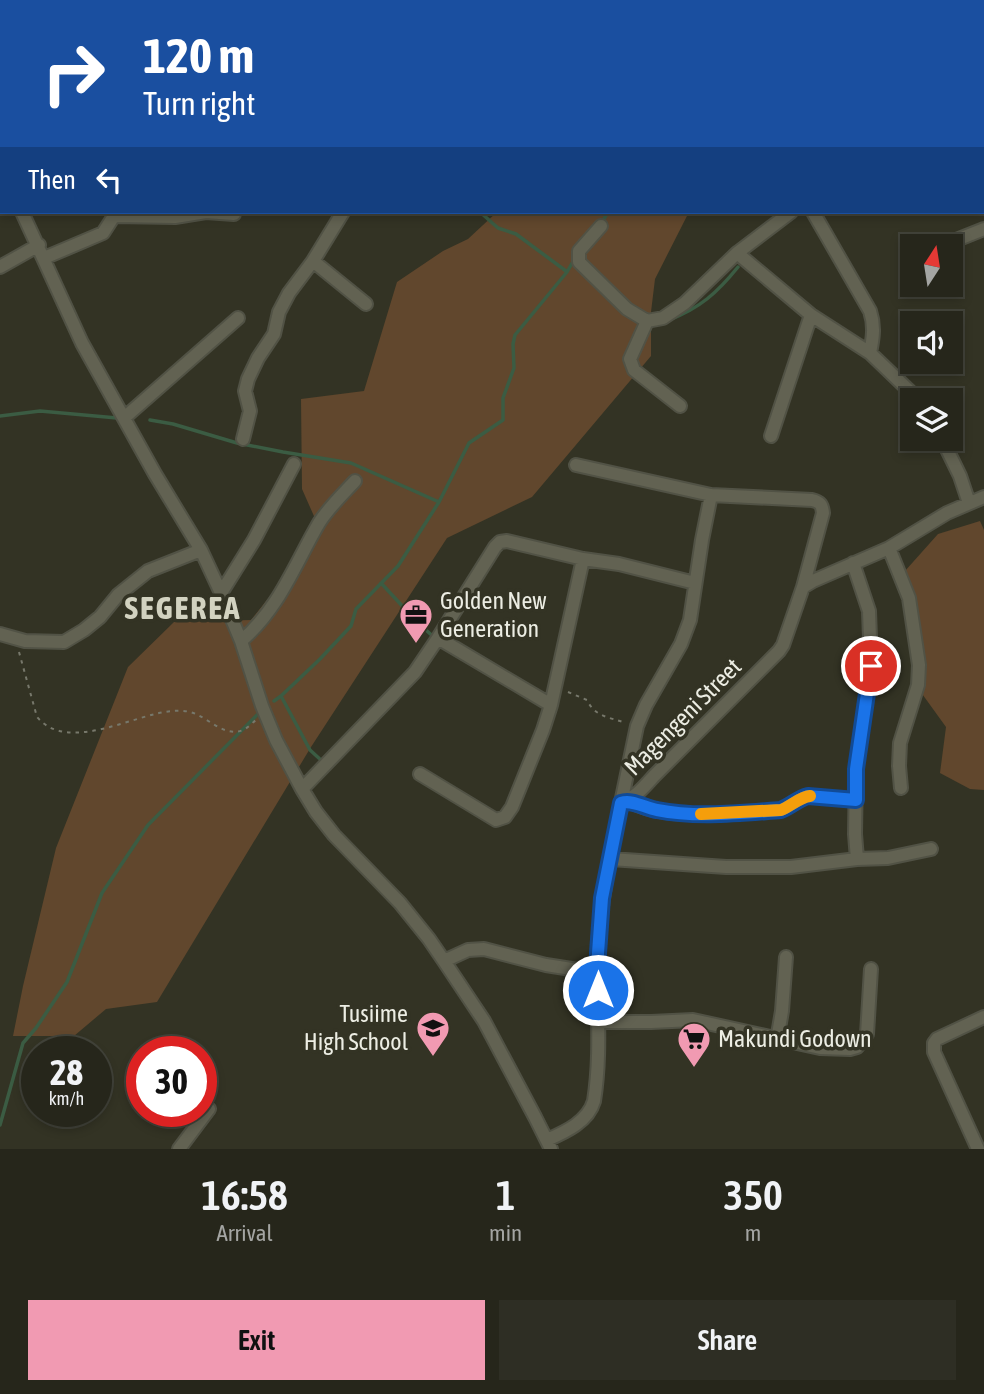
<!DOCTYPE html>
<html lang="en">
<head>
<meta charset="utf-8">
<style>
	:root { --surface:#26261b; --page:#2e2e24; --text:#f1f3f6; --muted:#a4a5a3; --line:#42433a; --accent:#f19ab2 }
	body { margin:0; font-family:"Asap Condensed",sans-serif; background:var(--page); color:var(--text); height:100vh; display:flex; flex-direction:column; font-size:26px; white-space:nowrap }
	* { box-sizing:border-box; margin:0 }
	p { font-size:23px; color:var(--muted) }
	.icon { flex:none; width:38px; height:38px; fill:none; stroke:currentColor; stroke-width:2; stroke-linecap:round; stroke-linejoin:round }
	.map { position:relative; height:1149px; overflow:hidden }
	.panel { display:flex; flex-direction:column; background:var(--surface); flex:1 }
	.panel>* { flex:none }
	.hud { position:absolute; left:0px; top:0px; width:985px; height:214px; box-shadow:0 4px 10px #0003,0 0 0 2px var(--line); background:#1a4fa0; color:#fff; overflow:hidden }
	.needle { width:46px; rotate:12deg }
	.tools { position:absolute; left:900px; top:234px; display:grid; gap:14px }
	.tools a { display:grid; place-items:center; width:63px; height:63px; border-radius:0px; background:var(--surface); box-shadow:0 4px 10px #0003,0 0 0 2px var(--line); font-size:35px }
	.speed { position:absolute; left:21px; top:1036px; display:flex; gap:14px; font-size:35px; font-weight:700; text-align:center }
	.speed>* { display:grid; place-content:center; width:91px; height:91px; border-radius:50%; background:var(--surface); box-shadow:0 4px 10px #0003,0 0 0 2px var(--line); line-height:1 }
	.speed small { font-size:18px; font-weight:400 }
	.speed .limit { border:10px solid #d22; background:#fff; color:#111 }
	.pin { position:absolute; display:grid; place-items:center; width:60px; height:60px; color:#fff; margin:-30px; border:4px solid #fff; border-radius:50%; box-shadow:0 2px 7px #0007 }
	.me { position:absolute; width:77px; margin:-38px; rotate:0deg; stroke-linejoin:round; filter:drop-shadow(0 0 5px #0008) }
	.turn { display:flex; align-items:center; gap:24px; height:147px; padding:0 28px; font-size:32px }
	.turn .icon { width:91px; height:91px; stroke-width:2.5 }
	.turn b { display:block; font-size:49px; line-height:60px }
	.then { display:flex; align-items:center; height:66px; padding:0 28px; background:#0003; gap:14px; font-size:26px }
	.eta { display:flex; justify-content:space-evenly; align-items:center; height:119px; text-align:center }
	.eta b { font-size:42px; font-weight:600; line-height:49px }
	.primary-button { display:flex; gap:14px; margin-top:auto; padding:14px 28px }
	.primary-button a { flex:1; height:80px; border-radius:0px; background:var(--accent); color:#111; font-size:28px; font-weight:600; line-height:80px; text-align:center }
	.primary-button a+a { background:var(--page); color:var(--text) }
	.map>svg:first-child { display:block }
	.green { fill:#61472d }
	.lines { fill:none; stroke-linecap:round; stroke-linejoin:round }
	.stream { stroke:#3b5c43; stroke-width:3.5 }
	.minor-casing { stroke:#515245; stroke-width:16 }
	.path { stroke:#77786b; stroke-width:2; stroke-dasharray:3.5 5; stroke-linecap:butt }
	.minor { stroke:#626252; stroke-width:12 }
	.route-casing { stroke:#114b97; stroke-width:18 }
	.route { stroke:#1a73e8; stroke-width:12 }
	.slow { stroke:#f59e0b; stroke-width:12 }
	.labels { text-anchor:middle; stroke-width:7; stroke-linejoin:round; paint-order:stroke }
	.poi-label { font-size:24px; fill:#ecede3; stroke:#333324; text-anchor:start }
	.street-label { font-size:24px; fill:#ecede3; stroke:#333324 }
	.district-label { font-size:32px; font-weight:bold; letter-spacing:2px; fill:#d2d2c0; stroke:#333324 }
</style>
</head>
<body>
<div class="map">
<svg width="984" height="1149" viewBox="0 0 984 1149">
	<rect width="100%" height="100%" fill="#333324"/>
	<path class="green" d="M626,0H912L910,2H623Z
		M497,212H689L655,279L651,312V356L532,497L447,538L311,747L157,1002L106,1009L74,1036H13L23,986L56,848L128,667L174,622L251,620L321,532L302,489L301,399L364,391L397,282L443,251L468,239Z
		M980,521L984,530V790L970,789L940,773L946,727L920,691L913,624L905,571L938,534Z"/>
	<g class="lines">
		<path class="stream" d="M840,2V0
			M480,212L498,228L516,234L566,271
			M601,224L608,212
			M669,320C700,308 717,293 738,267
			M0,416L40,411L117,418
			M150,420L173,424L237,443L283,452L351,463L439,502L469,443L503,420V398L514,368L513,344L515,335L567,272L575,258
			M381,583L418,623L436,639
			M281,696L310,750L322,761
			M274,701L281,696L320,659L351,626L356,609L398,566L439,502
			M0,1125L23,1043L36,1028L67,982L102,893L148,825L261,711"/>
		<defs>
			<path id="minor" d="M301,0L302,2
				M566,0V2
				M128,2L129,0
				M353,2L356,0
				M469,2L470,0
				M984,59V58
				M0,83L2,82
				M984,140V141
				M0,165L2,169
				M0,208L2,207
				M22,212L82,343L155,474L201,550L221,593L241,641L262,706L276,740L302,789L316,812L334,835L400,903L429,939L444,961L484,1021L535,1117L551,1149
				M813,212L870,311C875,326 873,338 870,353
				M114,216L175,217L206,212L234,214
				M601,226L579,251V262L627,309L647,321L663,318L685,303L737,253L791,212
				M939,247L984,229
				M737,253L811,315L870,353L920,401
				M44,258L103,233L114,216L115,212
				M313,261L366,304
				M0,267L39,245
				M647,321L630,359L634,370L680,406
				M124,418L238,318
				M771,436L811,315
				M243,439L250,411L245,391L248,379L258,358L274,334L279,312L289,293L313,261L343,212
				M942,439L960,476L969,503
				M576,465L711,495L812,500C820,502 822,504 823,513L803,587
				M889,548L909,598L919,665L918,685L900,743L899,766L901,788
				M853,563L869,611L871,666L856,769L855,834L857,859
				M221,593L254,540L294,464
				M0,634L25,641L64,642L84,630L100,617L118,595L148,571L201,550
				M438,638L551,705
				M241,641C279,609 295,564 319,523C329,507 343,494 355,481
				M420,774L496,820L505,817L512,807L543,730L551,705L583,559
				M302,789L415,672L438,638L495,547L500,542L507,541L583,559L619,564L695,583
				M628,800C661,822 742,813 781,810C791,807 798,798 808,796L856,800
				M621,803L637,726L646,705L681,644L690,620L702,540L711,495
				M611,859L726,867H791L857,859L888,858L931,849
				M444,961L468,950L484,949L546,965L597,973
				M599,1022H651L693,1020L820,1048L850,1049L857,1047L867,1034L871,969
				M777,1040L782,1011L786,957
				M547,1140C565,1132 588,1122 594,1101C602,1051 596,1002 598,951C600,901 611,852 621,803C635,798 644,787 654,776L779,651L783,645L803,587L813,581L889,548L947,513L984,497
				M179,1149L209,1109
				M978,1149L934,1052V1043L937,1039L984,1017"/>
		</defs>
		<use href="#minor" class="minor-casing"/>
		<path class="path" d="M19,652L37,717C68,754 134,714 172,711C181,710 190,711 198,715C212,722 227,737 243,730C248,728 252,723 256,720
			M568,692L587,700C595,717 609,717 626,723"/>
		<use href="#minor" class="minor"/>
	</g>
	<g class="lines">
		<defs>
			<path id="route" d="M598,990V953L602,898L621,803C632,799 645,808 657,810C697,818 740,813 781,810C791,806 799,798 808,796L856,800V769L871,666"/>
		</defs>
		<use href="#route" class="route-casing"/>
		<use href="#route" class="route"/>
		<path class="slow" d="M701,814L781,810C791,806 800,797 810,796"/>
	</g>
	<defs>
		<symbol id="office-pin" viewBox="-11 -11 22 30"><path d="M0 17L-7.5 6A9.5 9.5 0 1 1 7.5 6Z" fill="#f19ab2" stroke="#333324"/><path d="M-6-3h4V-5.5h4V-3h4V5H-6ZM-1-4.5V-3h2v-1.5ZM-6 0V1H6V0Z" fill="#111"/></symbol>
		<symbol id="school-pin" viewBox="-11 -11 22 30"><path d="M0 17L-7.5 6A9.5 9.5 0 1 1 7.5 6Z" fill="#f19ab2" stroke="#333324"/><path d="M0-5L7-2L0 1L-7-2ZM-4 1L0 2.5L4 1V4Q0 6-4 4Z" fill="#111"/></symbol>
		<symbol id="supermarket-pin" viewBox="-11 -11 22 30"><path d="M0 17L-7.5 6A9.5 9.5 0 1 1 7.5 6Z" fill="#f19ab2" stroke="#333324"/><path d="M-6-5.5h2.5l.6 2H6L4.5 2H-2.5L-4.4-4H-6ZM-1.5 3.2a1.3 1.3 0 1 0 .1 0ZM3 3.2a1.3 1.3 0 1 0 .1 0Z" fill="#111"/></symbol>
	</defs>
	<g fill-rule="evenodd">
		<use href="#office-pin" x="397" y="596" width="38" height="52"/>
		<use href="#school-pin" x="414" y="1009" width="38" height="52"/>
		<use href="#supermarket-pin" x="675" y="1020" width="38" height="52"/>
	</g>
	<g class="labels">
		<g class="poi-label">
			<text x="440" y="609">Golden New<tspan x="440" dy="28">Generation</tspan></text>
			<text x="408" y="1022" text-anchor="end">Tusiime<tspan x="408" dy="28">High School</tspan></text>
			<text x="718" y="1047">Makundi Godown</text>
		</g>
		<g class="street-label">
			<text transform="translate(683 717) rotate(-45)" y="8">Magengeni Street</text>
		</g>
		<g class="district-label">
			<text x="183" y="619">SEGEREA</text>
		</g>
	</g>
</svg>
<div class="tools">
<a><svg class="needle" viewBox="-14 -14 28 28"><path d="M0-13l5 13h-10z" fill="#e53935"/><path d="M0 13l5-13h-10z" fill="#a4a5a3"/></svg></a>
<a><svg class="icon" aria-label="sound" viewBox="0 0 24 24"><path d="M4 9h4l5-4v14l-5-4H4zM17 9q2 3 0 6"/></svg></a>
<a><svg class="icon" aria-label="layers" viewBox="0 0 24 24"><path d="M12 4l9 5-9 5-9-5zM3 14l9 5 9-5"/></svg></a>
</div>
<div class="speed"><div>28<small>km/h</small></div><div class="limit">30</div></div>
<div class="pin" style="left:871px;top:666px;background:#d93025"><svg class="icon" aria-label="arrive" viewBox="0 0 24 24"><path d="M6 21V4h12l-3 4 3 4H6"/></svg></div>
<svg class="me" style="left:598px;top:990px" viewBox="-20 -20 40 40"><circle r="17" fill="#1a73e8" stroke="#fff" stroke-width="3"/><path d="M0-11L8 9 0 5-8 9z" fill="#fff"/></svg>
<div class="hud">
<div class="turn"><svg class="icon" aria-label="right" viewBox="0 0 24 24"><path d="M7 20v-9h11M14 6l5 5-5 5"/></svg><div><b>120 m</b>Turn right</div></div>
<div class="then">Then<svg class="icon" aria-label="left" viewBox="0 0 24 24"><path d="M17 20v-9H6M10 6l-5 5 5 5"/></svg></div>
</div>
</div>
<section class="panel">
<div class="eta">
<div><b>16:58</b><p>Arrival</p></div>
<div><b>1</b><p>min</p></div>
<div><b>350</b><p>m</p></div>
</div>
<div class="primary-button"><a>Exit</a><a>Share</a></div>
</section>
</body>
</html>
